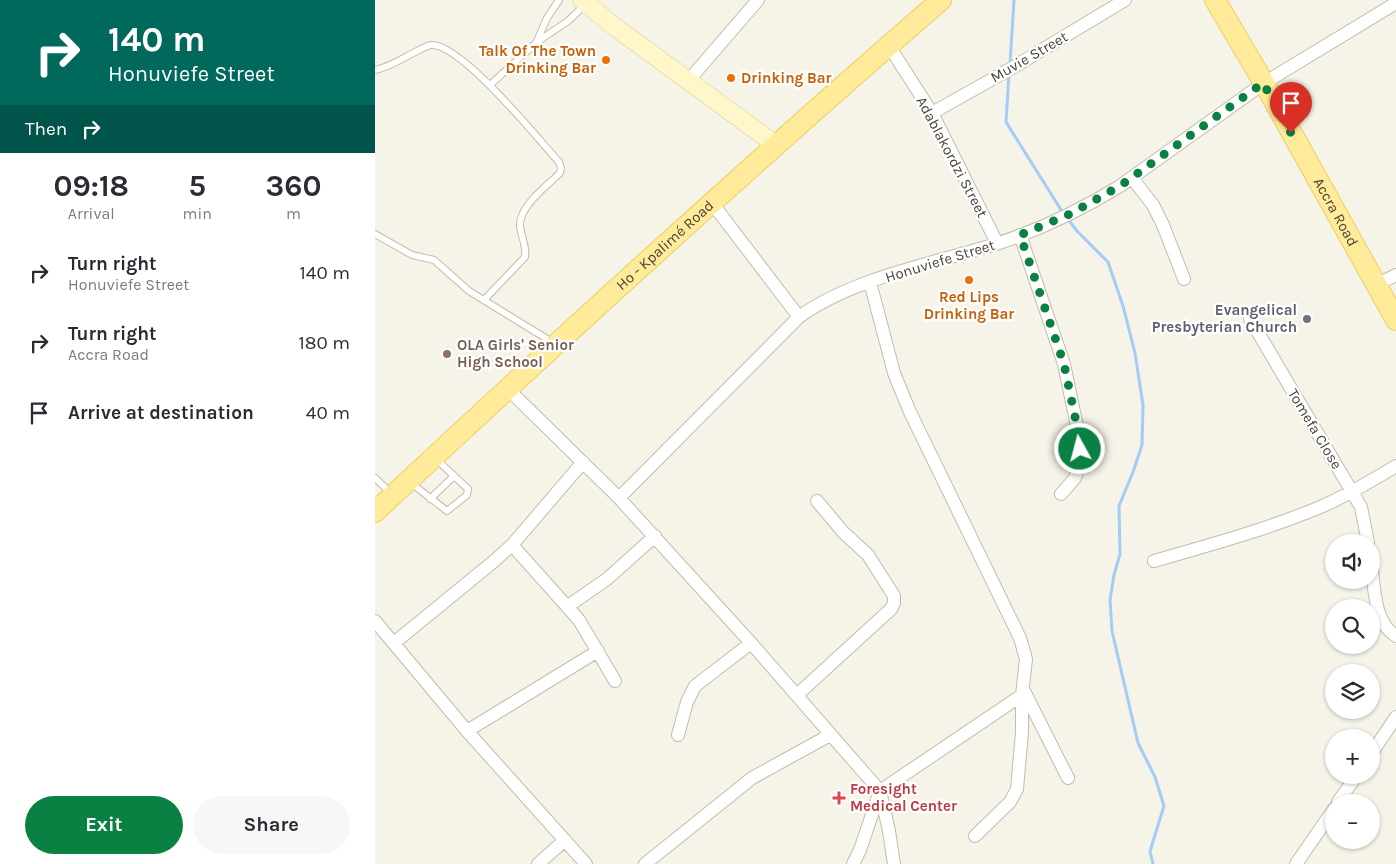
<!DOCTYPE html>
<html lang="en">
<head>
<meta charset="utf-8">
<style>
	:root { --surface:#fff; --page:#f7f7f7; --text:#2b2b33; --muted:#7c7c81; --accent:#0b8043 }
	body { margin:0; font-family:Karla,sans-serif; background:var(--page); color:var(--text); height:100vh; display:flex; flex-direction:column; font-size:19px; white-space:nowrap }
	* { box-sizing:border-box; margin:0 }
	p { font-size:16px; color:var(--muted) }
	.icon { flex:none; width:28px; height:28px; fill:none; stroke:currentColor; stroke-width:2; stroke-linecap:round; stroke-linejoin:round }
	.map { position:relative; flex:1; overflow:hidden }
	.details { display:flex; flex-direction:column; background:var(--surface); width:375px }
	.details>* { flex:none }
	.guide { background:#00695c; color:#fff; overflow:hidden }
	.fabs { position:absolute; left:950px; top:534px; display:grid; gap:10px }
	.fabs a { display:grid; place-items:center; width:55px; height:55px; border-radius:50%; background:var(--surface); box-shadow:0 1px 4px #0004; font-size:25px }
	.pin { position:absolute; display:grid; place-items:center; width:42px; height:42px; color:#fff; margin:-51px -21px; border-radius:50% 50% 50% 0; rotate:-45deg; box-shadow:0 0 5px #0007 }
	.pin .icon { rotate:45deg }
	.me { position:absolute; width:55px; margin:-28px; rotate:353deg; stroke-linejoin:round; filter:drop-shadow(0 0 4px #0008) }
	.turn { display:flex; align-items:center; gap:18px; height:105px; padding:0 25px; font-size:22px }
	.turn .icon { width:65px; height:65px; stroke-width:2.5 }
	.turn b { display:block; font-size:35px; line-height:42px }
	.then { display:flex; align-items:center; height:48px; padding:0 25px; background:#0003; gap:10px; font-size:19px }
	.eta { display:flex; justify-content:space-evenly; align-items:center; height:85px; text-align:center }
	.eta b { font-size:30px; font-weight:700; line-height:35px }
	.cta { display:flex; gap:10px; margin-top:auto; padding:10px 25px }
	.cta a { flex:1; height:58px; border-radius:30px; background:var(--accent); color:#fff; font-size:20px; font-weight:700; line-height:58px; text-align:center }
	.cta a+a { background:var(--page); color:var(--text) }
	ul { padding:0; list-style:none }
	li { display:flex; align-items:center; gap:15px; height:70px; padding:0 25px }
	li div { flex:1 }
	li b { display:block; font-size:19px }
	li em { font-style:normal }
	main { display:flex; flex:1; min-height:0 }
	.map>svg:first-child { display:block }
	.lines { fill:none; stroke-linecap:round; stroke-linejoin:round }
	.stream { stroke:#a3ccf6; stroke-width:3 }
	.service-casing { stroke:#c2bcab; stroke-width:8 }
	.minor-casing { stroke:#c2bcab; stroke-width:14 }
	.secondary-casing { stroke:#d9cd97; stroke-width:19 }
	.primary-casing { stroke:#eccf61; stroke-width:22 }
	.service { stroke:#fff; stroke-width:6 }
	.minor { stroke:#fff; stroke-width:12 }
	.secondary { stroke:#fff7ca; stroke-width:18 }
	.primary { stroke:#ffeb99; stroke-width:20 }
	.route { stroke:#0b8043; stroke-width:9; stroke-dasharray:0 16.2 }
	.food-dot { fill:#e8710a; stroke:#fff; stroke-width:2 }
	.worship-dot { fill:#6b7280; stroke:#fff; stroke-width:2 }
	.education-dot { fill:#8d6e63; stroke:#fff; stroke-width:2 }
	.health-dot { fill:#e0444e; stroke:#fff; stroke-width:2 }
	.labels { text-anchor:middle; stroke-width:4.5; stroke-linejoin:round; paint-order:stroke }
	.food-label { font-size:15px; font-weight:bold; fill:#c56008; stroke:#fff; text-anchor:end }
	.street-label { font-size:15px; fill:#4a4437; stroke:#fff }
	.worship-label { font-size:15px; font-weight:bold; fill:#5b616d; stroke:#fff; text-anchor:end }
	.education-label { font-size:15px; font-weight:bold; fill:#785e54; stroke:#fff; text-anchor:start }
	.health-label { font-size:15px; font-weight:bold; fill:#be3a42; stroke:#fff; text-anchor:start }
</style>
</head>
<body>
<main>
<section class="details">
<div class="guide">
<div class="turn"><svg class="icon" aria-label="right" viewBox="0 0 24 24"><path d="M7 20v-9h11M14 6l5 5-5 5"/></svg><div><b>140 m</b>Honuviefe Street</div></div>
<div class="then">Then<svg class="icon" aria-label="right" viewBox="0 0 24 24"><path d="M7 20v-9h11M14 6l5 5-5 5"/></svg></div>
</div>
<div class="eta">
<div><b>09:18</b><p>Arrival</p></div>
<div><b>5</b><p>min</p></div>
<div><b>360</b><p>m</p></div>
</div>
<ul>
<li><svg class="icon" aria-label="right" viewBox="0 0 24 24"><path d="M7 20v-9h11M14 6l5 5-5 5"/></svg><div><b>Turn right</b><p>Honuviefe Street</p></div><em>140 m</em></li>
<li><svg class="icon" aria-label="right" viewBox="0 0 24 24"><path d="M7 20v-9h11M14 6l5 5-5 5"/></svg><div><b>Turn right</b><p>Accra Road</p></div><em>180 m</em></li>
<li><svg class="icon" aria-label="arrive" viewBox="0 0 24 24"><path d="M6 21V4h12l-3 4 3 4H6"/></svg><div><b>Arrive at destination</b></div><em>40 m</em></li>
</ul>
<div class="cta"><a>Exit</a><a>Share</a></div>
</section>
<div class="map">
<svg width="1021" height="864" viewBox="0 0 1021 864">
	<rect width="100%" height="100%" fill="#f6f3e9"/>
	<g class="lines">
		<path class="stream" d="M635,64L639,0
			M634,73L631,122L688,213
			M692,218L702,231L733,262L748,306L760,353L768,405L767,445L758,472L744,506L745,554L739,575L735,600L737,631L763,743L780,777L789,806L775,851L778,864"/>
		<defs>
			<path id="service" d="M162,41L172,18L184,0
				M0,70C15,67 28,58 42,51C46,49 51,46 56,45C86,43 163,139 184,162L186,168L185,173C172,186 144,206 145,226C146,236 152,247 150,257L109,300
				M115,85L162,42L193,21L211,4
				M0,234L37,255L59,260L94,291L177,342
				M0,478L17,494
				M36,483L72,511L92,495L93,489L61,459
				M55,499L79,476"/>
			<path id="minor" d="M514,46L557,113L622,243
				M314,80L383,0
				M557,113L637,68L750,0
				M757,178L778,205L788,225L809,279
				M337,203L424,317
				M645,235L689,364L704,436L705,461L700,478L686,494
				M495,282L519,373L535,412L645,638L651,659L647,695V732L642,789L635,802L600,836
				M1001,285L1021,275
				M875,319L986,507L993,542
				M132,388L244,498L376,643L505,791L514,831L519,864
				M244,498L424,317C478,278 557,264 621,244C664,230 706,210 745,186L889,83L1021,3
				M137,545L204,620L240,681
				M779,561C834,545 890,530 943,508C970,497 996,481 1021,466
				M996,564C1000,587 998,622 1021,636
				M193,606L232,579L280,536
				M0,621L92,731L211,864
				M19,643L118,562L137,545L208,462
				M649,691L693,778
				M422,695L516,609L519,603V596L493,555L468,532L442,501
				M92,731L223,651
				M303,735L312,702L320,686L376,643
				M996,754L1021,717
				M963,802L982,775
				M163,864L190,840
				M270,864L377,778L455,735
				M478,864L485,850L505,791L647,695
				M921,864L959,809"/>
			<path id="secondary" d="M207,0L240,27L401,145"/>
			<g id="primary">
				<path id="s1" d="M840,0L889,83L1021,320"/>
				<path id="s2" d="M0,512C186,338 374,167 566,0"/>
			</g>
		</defs>
		<use href="#service" class="service-casing"/>
		<use href="#minor" class="minor-casing"/>
		<use href="#secondary" class="secondary-casing"/>
		<use href="#primary" class="primary-casing"/>
		<use href="#service" class="service"/>
		<use href="#minor" class="minor"/>
		<use href="#secondary" class="secondary"/>
		<use href="#primary" class="primary"/>
	</g>
	<g class="lines">
		<path class="route" d="M705,449L704,436L689,364L645,235L695,214L745,186L888,83L916,133"/>
	</g>
	<g class="food-dot">
		<circle cx="231" cy="60" r="5"/>
		<circle cx="356" cy="78" r="5"/>
		<circle cx="594" cy="280" r="5"/>
	</g>
	<circle class="worship-dot" cx="932" cy="319" r="5"/>
	<circle class="education-dot" cx="72" cy="354" r="5"/>
	<path class="health-dot" d="M461.5 790.5h5v5h5v5h-5v5h-5v-5h-5v-5h5z"/>
	<g class="labels">
		<g class="food-label">
			<text x="221" y="56">Talk Of The Town<tspan x="221" dy="17">Drinking Bar</tspan></text>
			<text x="366" y="83" text-anchor="start">Drinking Bar</text>
			<text x="594" y="302" text-anchor="middle">Red Lips<tspan x="594" dy="17">Drinking Bar</tspan></text>
		</g>
		<g class="street-label">
			<text transform="translate(654 57) rotate(-30)" y="5">Muvie Street</text>
			<text transform="translate(577 157) rotate(62)" y="5">Adablakordzi Street</text>
			<text dy="5" stroke="none"><textPath href="#s1" startOffset="244">Accra Road</textPath></text>
			<text dy="5" stroke="none"><textPath href="#s2" startOffset="394">Ho - Kpalimé Road</textPath></text>
			<text transform="translate(565 261) rotate(-17)" y="5">Honuviefe Street</text>
			<text transform="translate(940 429) rotate(59)" y="5">Tomefa Close</text>
		</g>
		<g class="worship-label">
			<text x="922" y="315">Evangelical<tspan x="922" dy="17">Presbyterian Church</tspan></text>
		</g>
		<g class="education-label">
			<text x="82" y="350">OLA Girls' Senior<tspan x="82" dy="17">High School</tspan></text>
		</g>
		<g class="health-label">
			<text x="475" y="794">Foresight<tspan x="475" dy="17">Medical Center</tspan></text>
		</g>
	</g>
</svg>
<div class="fabs">
<a><svg class="icon" aria-label="sound" viewBox="0 0 24 24"><path d="M4 9h4l5-4v14l-5-4H4zM17 9q2 3 0 6"/></svg></a>
<a><svg class="icon" aria-label="search" viewBox="0 0 24 24"><circle cx="10" cy="10" r="6"/><path d="M15 15l6 6"/></svg></a>
<a><svg class="icon" aria-label="layers" viewBox="0 0 24 24"><path d="M12 4l9 5-9 5-9-5zM3 14l9 5 9-5"/></svg></a>
<a>+</a>
<a>−</a>
</div>
<div class="pin" style="left:916px;top:133px;background:#d93025"><svg class="icon" aria-label="arrive" viewBox="0 0 24 24"><path d="M6 21V4h12l-3 4 3 4H6"/></svg></div>
<svg class="me" style="left:705px;top:449px" viewBox="-20 -20 40 40"><circle r="17" fill="#0b8043" stroke="#fff" stroke-width="3"/><path d="M0-11L8 9 0 5-8 9z" fill="#fff"/></svg>
</div>
</main>
</body>
</html>
